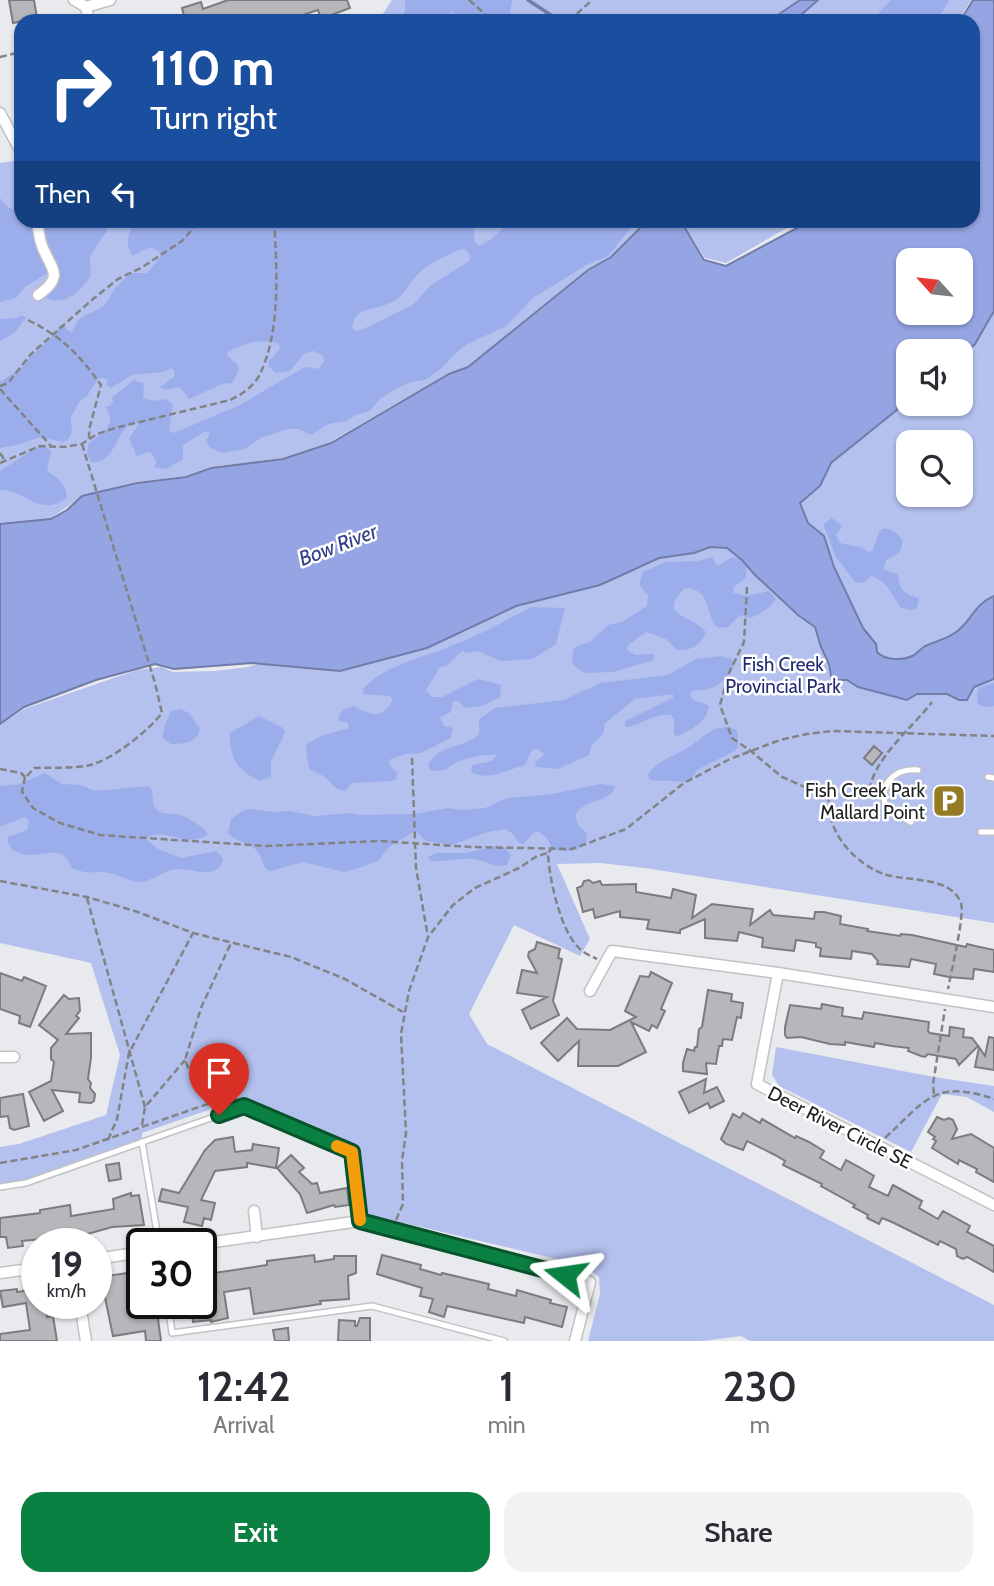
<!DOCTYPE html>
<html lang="en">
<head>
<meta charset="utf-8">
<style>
	:root { --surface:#fff; --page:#f2f2f3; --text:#2b2b33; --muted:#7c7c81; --accent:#0b8043 }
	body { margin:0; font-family:Cabin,sans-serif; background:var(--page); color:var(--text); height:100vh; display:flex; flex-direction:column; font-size:26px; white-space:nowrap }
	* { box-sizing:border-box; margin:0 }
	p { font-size:23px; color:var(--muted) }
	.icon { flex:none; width:38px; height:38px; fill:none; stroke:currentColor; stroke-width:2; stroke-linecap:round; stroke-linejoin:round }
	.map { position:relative; height:1341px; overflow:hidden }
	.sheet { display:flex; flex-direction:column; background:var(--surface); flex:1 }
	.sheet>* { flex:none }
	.hud { position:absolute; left:14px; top:14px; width:966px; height:214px; border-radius:21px; box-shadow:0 2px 5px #0004; background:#1a4fa0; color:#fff; overflow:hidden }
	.needle { width:46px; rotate:297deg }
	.fabs { position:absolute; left:896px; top:248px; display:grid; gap:14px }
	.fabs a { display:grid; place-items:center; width:77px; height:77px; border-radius:14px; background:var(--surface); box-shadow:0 2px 5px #0004; font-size:35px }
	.speed { position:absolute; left:21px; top:1228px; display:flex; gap:14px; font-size:35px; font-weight:700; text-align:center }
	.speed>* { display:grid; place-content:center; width:91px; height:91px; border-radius:50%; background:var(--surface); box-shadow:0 2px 5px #0004; line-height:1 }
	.speed small { font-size:18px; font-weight:400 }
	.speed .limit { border:4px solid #111; border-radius:10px; background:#fff; color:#111 }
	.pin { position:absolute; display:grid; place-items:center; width:60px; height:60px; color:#fff; margin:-72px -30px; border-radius:50% 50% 50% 0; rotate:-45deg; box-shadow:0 0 7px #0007 }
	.pin .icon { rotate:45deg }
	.me { position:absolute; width:77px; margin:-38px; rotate:285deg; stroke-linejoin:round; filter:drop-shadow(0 0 5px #0008) }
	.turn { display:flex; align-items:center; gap:24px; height:147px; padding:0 21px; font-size:32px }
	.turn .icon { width:91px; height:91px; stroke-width:2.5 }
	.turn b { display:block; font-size:49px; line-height:60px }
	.then { display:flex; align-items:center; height:66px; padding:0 21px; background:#0003; gap:14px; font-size:26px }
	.eta { display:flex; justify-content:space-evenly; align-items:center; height:119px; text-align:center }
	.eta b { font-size:42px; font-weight:600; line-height:49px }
	.primary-button { display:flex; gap:14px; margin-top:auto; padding:14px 21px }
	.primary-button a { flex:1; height:80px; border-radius:21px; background:var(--accent); color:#fff; font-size:28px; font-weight:600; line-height:80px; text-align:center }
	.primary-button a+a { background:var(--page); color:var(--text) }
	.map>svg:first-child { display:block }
	.green { fill:#b4c1ef; fill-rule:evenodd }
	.forest { fill:#9cadeb; fill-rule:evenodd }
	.water { fill:#95a5e3; stroke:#717da8; stroke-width:2; fill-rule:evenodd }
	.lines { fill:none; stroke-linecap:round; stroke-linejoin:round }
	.stream { stroke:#717da8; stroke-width:3.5 }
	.building { fill:#b7b7bb; stroke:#7b7c7f; stroke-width:2 }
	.service-casing { stroke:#c1c2c6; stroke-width:8 }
	.minor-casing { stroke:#c1c2c6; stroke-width:13 }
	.path { stroke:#828385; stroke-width:2.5; stroke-dasharray:7 3.5; stroke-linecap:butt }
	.service { stroke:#fff; stroke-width:5 }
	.minor { stroke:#fff; stroke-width:10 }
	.route-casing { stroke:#07532c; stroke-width:18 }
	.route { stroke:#0b8043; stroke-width:12 }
	.slow { stroke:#f59e0b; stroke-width:12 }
	.labels { text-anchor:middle; stroke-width:5; stroke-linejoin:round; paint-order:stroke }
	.park-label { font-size:19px; fill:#222b72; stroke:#fff }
	.poi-label { font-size:19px; fill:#1e1f20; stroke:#fff; text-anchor:end }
	.street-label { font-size:19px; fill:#1e1f20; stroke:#fff }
	.water-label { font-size:21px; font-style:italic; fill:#333f88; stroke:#fff }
</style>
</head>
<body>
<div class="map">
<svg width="994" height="1341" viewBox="0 0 994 1341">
	<rect width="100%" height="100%" fill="#e9eaed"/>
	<path class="green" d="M392,0H971L958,21H378Z
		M21,160V220L645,221L611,256L588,269L467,367L449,373L330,442L283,458L210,467L186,476L136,482L82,496L50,519L3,524L0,523V163Z
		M994,220V923L645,868L600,863L557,864L590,939L580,956L514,925L469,1014L487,1044L994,1305V1341H750L741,1336L703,1341H588L600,1294L599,1277L586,1266L366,1214L357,1147L243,1098L142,1133V1142L26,1183L0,1187V1147L19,1144L106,1115L120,1055L91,963L0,943V725L24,709L137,670L162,667L173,672L215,671L248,667L288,655L908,313H961V261ZM908,352H961V404H908ZM908,443H961V495H908Z
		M688,221V220L799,221L726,263L705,258L686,228Z
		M776,1047L934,1077L994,1086V1112L967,1097L942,1094L911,1152L779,1086L772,1075Z"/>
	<path class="forest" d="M405,0H512L509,21H457L452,11L440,21H400L405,11Z
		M891,0H949L944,10L934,21H871Z
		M0,198L8,207L21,213V220L111,221L106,232L90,256L91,275C81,291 64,308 45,297L50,277L46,274L25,287L16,298L0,302Z
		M207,220L236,221L248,227L263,220H429L436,224L446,221H473L475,242L479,246C492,241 500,229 512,221H636L608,256L586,265L533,298L506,326L466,345L458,351L441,369L425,380L411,382L392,391L380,399L370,411L356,415L347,421L328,424L311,435L298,429H288L260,438L245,449L222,453L209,447L206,440L209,436V431L204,432L183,445V459L166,469L154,467L157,462L151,453L146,452L137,457L129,438L139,424L135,422C115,428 117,464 91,462L87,453L89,443C104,432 118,425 105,407L110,406L113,402L112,397L134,380L144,384L143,398L154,401L165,399L173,404L169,431L174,433L240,405L303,368L309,367L319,369L324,361L323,356L314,351L305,353L290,371L276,373L268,366L269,361L280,349L279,344C262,337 243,344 228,352L227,356L238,365L239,370L232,383L222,384L189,399L180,387L165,390L160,387L174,377L175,372L172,368L163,372L132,375L111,388L107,385V379L99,378L87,396L80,401L71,417L72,432L68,440L63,442L40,437L21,444L0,448V382L24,366L27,360L55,334L60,325L65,326L67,330L72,332L79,319L104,306L115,288L131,273H147L161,256L159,251L150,247L133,256C123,243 129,233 135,221H166L172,227L181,224L198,225ZM464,248L471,256L469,261L431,285L413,305L361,330L356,331L352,328C355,308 370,310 385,305C406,298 407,284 420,272C431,262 451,253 464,248Z
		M22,315L26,318L14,333L0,341V319L17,318Z
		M44,445L51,451L47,471C57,478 69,485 66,499C39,517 24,489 0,490V471L38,446Z
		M832,518L842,526L836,535L840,543L860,547L869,552L873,550L879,532L882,529C892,528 898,533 903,541L900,552L886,560L884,569L898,575C900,591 904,594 919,598L917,608L911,610L901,608C892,595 888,581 871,576L863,583L855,582L836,557L823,524Z
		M712,557L717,566C730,560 731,552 747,563L746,578L734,587L733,593L747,596L769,591L776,599C771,607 759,615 750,618L740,615L728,627L718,628C704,615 713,589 685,588C656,617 691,614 706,632C700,646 691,651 677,650L666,639L646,632L628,645L627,650L635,655L654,654V660L613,672L584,673L572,664L573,650L577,646L590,642L608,625L622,622L647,606L648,595L639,585L643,572L666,562L698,561Z
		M531,607L565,608L556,644L533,659L500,661L478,651L469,653L462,651L446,666L440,667L426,690L432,697H442L478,679L501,685L500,697L483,706L466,708L458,701H453L451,712L440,717L444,726L453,728L451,738L421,753L405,754L389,760L390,765L397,773L396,779L391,781L352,783L345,791C335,790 333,785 326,778C321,774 314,772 309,769L306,749L307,744L321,736L349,728L348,723L338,721C340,711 343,709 353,706C370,714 381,721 393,700L390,696L363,694V689C384,665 423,658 451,646C479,635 505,621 531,607Z
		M721,656L731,659L734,663C729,680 712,693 694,690L690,694L692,699L709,706C706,723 693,728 679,736L674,735V720L671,715C653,713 642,726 625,727V722L629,719L673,698V694L635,699L605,723L603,734L592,745L589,755L558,769L536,767L535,762L545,754L537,749L532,750L525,765C510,769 484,783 471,771L472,766C481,761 489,766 497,755C490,753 470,758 462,760C450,763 446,776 430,769L428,765C438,744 464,749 479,734V719L495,708L564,700L600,683L668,675L696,659Z
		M994,683V706L984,707L978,704L977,694L979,688Z
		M180,709L189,713L200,729C197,743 184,744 171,744L162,738L165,724L171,711Z
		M259,716L283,728L285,733L271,761V777L260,781C238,771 229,758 230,733Z
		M728,727L737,730L738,747L735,751L697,770L692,779L687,782L650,780L648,775C657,760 675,756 689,747C698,741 707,732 717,728C719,728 726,727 728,727Z
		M45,773L62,784L81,785L95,791L149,786C156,794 150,805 158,811C164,815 173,813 180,815C189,818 203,826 208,834C188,850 161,825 146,839L158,849L181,858L216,851L223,858C219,882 193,868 177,869C166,869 157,878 146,881C132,885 122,875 109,873C95,870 90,876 72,868C62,844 49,856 28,855C23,855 17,852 12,850L7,841L8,837L27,830L29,821L25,817L0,827V786L20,784Z
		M601,784L615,786C612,804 582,798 575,816L579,826L587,833L586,844C575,851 563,855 551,847L547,838L539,832H534L524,844L519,843L514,835L506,829L488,832L452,845L426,841L418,833L413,832L389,847L379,860L359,868L344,872L303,862L270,871L265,868C262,861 260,853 254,848C246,842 235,841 228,833L231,819L244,810L249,809L275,812L290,811L315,816L351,813L360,815L415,814L448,808L462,810L485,808L507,798L552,794Z
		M495,846L505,848L511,855L507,865C493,869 486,860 473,859C459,858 445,862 431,861L428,857L436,853H466Z"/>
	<path class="water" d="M800,0H818L794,21H769Z
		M973,0H994V311L975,344L961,356V352H908V401L831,463L820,486L800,503L808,523L824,536L834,567L863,628L876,644L877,652C884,660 902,661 912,656C917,654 920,649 925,646C939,640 952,638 963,626C973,615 979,602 994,596V679L974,687L967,700H959L947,694H917L907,700L858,687L847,680H835L831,676L829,664L821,647L815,627L798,615L754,574L742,560L727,548L710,547L694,553L659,558L600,585L516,606L427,648L340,671L252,663L174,669L155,664L96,680L24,707L0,724V524L51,519L67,510L82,496L137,483L186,477L211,468L283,459L331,443L449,374L468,367L588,270L611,257L647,221H687L685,228L704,260L726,266L810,221L973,220V21H960ZM908,261H961V313H908Z"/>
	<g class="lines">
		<path class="stream" d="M528,0L560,21"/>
	</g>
	<path class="building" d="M9,0H34L37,18L13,23Z
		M228,0H347L350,8L321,19L318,10L299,16L297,20L292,21L284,20L283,15L262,21H185L182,8L201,2L203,9Z
		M874,746L882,753L872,765L864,758Z
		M589,880L593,883L600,881L602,885L636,884V892L671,898L673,889L696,895L692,918L712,904L753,909L750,925L770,910L773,915L814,919L815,912H824L841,916L840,924L868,929L867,931L900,936L901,934L912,935L966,947L967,944L975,946L994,950V972L974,969L973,979L949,977L934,974L936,964L911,959L909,967L877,964L878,961L872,954L852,951L851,959L820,956L821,948L816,947V943L796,940L794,951L777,949L762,947L763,938L739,932L737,941L705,938V919L680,930V933L647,929L649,920L620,917V911L595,918L593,909L583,912L577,888L582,886L584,881Z
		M537,942L560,949L558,958L562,959L553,1001L559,1015L531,1029L522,1010L547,997L517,993L522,970L537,973L528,956L529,952L535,949Z
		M651,972L672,983L661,1009L665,1011L657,1028L652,1025L649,1031L631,1022L646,1052L618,1066H578L579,1041L558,1061L541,1043L567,1018L577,1029L610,1030L636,1017L625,1011L640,976L649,977Z
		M0,973L22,981L24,977L46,986L30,1027L19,1023L20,1016L0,1009Z
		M708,990L732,994L731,1001L743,1003L741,1018L737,1017L732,1040L723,1039L722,1046H719L716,1064L706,1063L707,1074L683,1071V1063L687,1049L694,1051L695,1047H697L699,1029L702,1027Z
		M64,995L69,999L79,998L80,1011L76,1016L79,1018L66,1034L91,1033V1058L88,1079L91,1083L90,1088L95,1094L94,1101L91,1103L79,1102L80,1093L52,1090L63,1111L44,1121L29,1092L51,1081L54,1062L51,1059V1048L58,1040L39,1025Z
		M822,1004L843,1008L842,1016L862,1019L864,1012L929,1022L928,1031L930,1033L949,1036L950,1027L964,1029L963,1037L972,1038L978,1046L959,1065L956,1059L928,1054L925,1057L921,1056L908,1051L909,1048L892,1046L875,1043L874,1047L845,1042V1045L830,1044L801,1037L787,1038L785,1035V1027L790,1005L821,1009Z
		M989,1037L994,1038V1070L975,1067L979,1047L985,1056Z
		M706,1079L704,1093L717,1087L724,1101L710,1108L708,1103L689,1113L679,1092Z
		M23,1094L29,1126L14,1130L10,1128L8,1116L0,1117V1098Z
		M743,1113L760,1123L762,1119L795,1138L796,1136L809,1142L824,1151L820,1158L841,1170L846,1160L859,1167L874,1176L869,1187L888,1196L893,1185L922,1201L919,1208L938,1219L943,1211L970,1226L967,1232L994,1246V1272L967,1257L963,1259L957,1256L956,1249L940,1241L938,1245L892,1222L882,1218L879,1224L867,1218L868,1215L853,1207L855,1205L821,1186L822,1184L783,1165L785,1161L775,1155L747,1141L743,1150L726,1144L721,1139L733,1114L740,1118Z
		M937,1117L944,1120L949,1118L953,1120L957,1129L952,1139L971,1134L994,1148V1182L976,1172L977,1169L959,1160L958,1164L932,1148L936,1141L933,1139L935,1137L928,1132Z
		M233,1137L235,1152L252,1150L253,1144L279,1148L276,1168L247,1163V1167L215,1171L201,1200L215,1203L211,1220L204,1218L202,1226L184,1222L188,1207L159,1201L162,1189L179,1193L205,1150L215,1140Z
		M291,1155L304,1168L299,1172L312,1184L317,1183L320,1193L347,1188L349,1205L335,1207L334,1205L307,1213L300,1194L277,1168Z
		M119,1163L121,1179L109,1181L106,1165Z
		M131,1193V1196L139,1195L144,1225L112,1227L84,1235L22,1241L23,1246L8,1248L6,1237H0V1218L40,1213V1210L70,1205L71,1216L114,1209L113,1199Z
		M314,1255L315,1262L334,1259V1256H356V1273L348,1276L349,1299L320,1301L321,1304L254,1314L250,1288L224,1292L228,1318L211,1322V1320L193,1322L191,1308L201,1306V1275L267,1265V1261Z
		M382,1255L421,1265L420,1269L441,1275L442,1273L489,1284L488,1289L516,1296L517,1290L551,1300L550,1303L567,1307L562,1327L525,1317L524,1323L447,1306L444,1317L429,1312L433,1299L420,1296L422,1288L377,1274Z
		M134,1272L138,1302L156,1304L161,1341H146L145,1331L113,1336L103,1288L109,1287L107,1276Z
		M17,1289V1292L37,1289V1304H45L47,1317L53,1316L57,1341H0V1334L30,1330L26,1303L3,1307L0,1291Z
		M360,1318H370V1341H338L339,1320L355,1321V1326H357Z
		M288,1328L289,1341H275L273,1330Z"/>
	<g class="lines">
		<defs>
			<path id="service" d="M988,777L994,778
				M911,822L887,809C877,785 894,768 918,770
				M981,832H994
				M142,1142L159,1244
				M0,1187L26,1183L245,1106L352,1152L360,1221
				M168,1304L172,1333L372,1306L504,1341"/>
			<path id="minor" d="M74,0L86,7L89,21
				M86,7L110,0
				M0,113L21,152
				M37,220C38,228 39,236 41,243C49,268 67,275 38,295
				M590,991L612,951L778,973
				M994,1007L778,973L757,1084L994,1205
				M0,1057H14
				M254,1211L257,1237
				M200,1244L360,1221L590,1282L575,1341
				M96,1259L142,1252
				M0,1273L37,1268
				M80,1304L86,1341"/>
		</defs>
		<use href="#service" class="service-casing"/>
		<use href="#minor" class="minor-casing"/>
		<path class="path" d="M469,0L493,21
			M569,21L592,0
			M0,57L21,52
			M28,320C62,337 79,354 101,385L89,430V439
			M0,386L8,383L31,354L93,299L118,279L141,268L182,241L201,220
			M0,389L51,446
			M0,453L5,461
			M0,463L40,446L64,447L82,444L97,434L115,428L230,400C242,394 252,388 259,376C281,333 277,267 274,220
			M747,587L744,642L729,673L720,705L732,738L751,751L782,777L807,788L828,795L875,790
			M412,758L416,868L428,937
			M0,769L21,773L25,777
			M27,776L34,768C52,767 74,769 90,765C112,760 148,731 162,713L155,683L82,444
			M25,777L22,792L33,808L60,823L100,835L267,846L380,841L471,847L572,849L626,829L684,783L730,759L780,740L807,734L833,731L994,736
			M870,790C872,760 914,726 932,702
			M828,795C829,803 829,813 832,822C839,845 861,865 883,874C907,882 950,875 961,903C965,914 951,973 948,989
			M553,847L548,853C549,878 560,929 578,947C583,953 591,956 597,959
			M0,881L87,897L135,911L193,933L291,957L345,979L403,1012
			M87,898L145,1107
			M934,1094L933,1084L945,1009
			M230,1096C206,1093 193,1082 185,1060L201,1008L231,943
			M142,1125L145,1107L185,1060
			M885,1138C926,1100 935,1079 994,1099
			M108,1140L117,1119L129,1053L193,933
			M0,1163L76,1150L219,1100L233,1097L237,1100
			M396,1220L403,1204L402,1161L406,1133L401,1034L409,991L428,937L453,905L475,888L519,868L537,856L548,853"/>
		<use href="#service" class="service"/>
		<use href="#minor" class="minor"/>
	</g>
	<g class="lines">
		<defs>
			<path id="route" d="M219,1115L244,1106L352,1152L360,1221L565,1275"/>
		</defs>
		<use href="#route" class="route-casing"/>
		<use href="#route" class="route"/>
		<path class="slow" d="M337,1146L352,1152L360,1220"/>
	</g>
	<defs>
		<symbol id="parking-square" viewBox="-11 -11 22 22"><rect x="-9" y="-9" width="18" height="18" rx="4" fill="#957c24" stroke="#fff"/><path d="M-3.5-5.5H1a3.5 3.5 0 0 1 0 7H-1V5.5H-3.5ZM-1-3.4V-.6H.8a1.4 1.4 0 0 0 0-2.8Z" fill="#fff"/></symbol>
	</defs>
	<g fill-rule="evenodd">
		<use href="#parking-square" x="930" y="782" width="38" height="38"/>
	</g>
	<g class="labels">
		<g class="park-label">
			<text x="783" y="671">Fish Creek<tspan x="783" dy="22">Provincial Park</tspan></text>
		</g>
		<g class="poi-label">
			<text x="925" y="797">Fish Creek Park<tspan x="925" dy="22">Mallard Point</tspan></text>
		</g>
		<g class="street-label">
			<text transform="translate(840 1127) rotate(27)" y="7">Deer River Circle SE</text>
		</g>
		<g class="water-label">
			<text transform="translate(338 545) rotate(-21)" y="7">Bow River</text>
		</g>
	</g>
</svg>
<div class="fabs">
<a><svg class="needle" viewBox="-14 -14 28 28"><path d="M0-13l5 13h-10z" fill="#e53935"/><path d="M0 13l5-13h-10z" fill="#7c7c81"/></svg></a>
<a><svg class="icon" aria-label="sound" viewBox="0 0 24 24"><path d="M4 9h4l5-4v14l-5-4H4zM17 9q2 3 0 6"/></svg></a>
<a><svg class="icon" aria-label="search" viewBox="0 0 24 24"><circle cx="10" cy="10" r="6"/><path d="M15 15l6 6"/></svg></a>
</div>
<div class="speed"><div>19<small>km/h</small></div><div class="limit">30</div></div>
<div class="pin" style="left:219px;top:1115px;background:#d93025"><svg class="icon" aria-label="arrive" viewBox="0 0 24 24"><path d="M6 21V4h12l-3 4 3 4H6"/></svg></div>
<svg class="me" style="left:565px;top:1275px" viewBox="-20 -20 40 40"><path d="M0-17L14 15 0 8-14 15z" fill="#0b8043" stroke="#fff" stroke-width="4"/></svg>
<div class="hud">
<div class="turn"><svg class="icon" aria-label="right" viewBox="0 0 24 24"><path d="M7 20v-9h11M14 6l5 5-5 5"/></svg><div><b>110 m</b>Turn right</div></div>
<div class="then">Then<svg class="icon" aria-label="left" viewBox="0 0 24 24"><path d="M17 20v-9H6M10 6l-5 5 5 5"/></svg></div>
</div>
</div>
<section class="sheet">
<div class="eta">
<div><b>12:42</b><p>Arrival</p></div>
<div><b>1</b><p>min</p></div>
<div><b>230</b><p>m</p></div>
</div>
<div class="primary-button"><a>Exit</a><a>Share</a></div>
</section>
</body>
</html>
